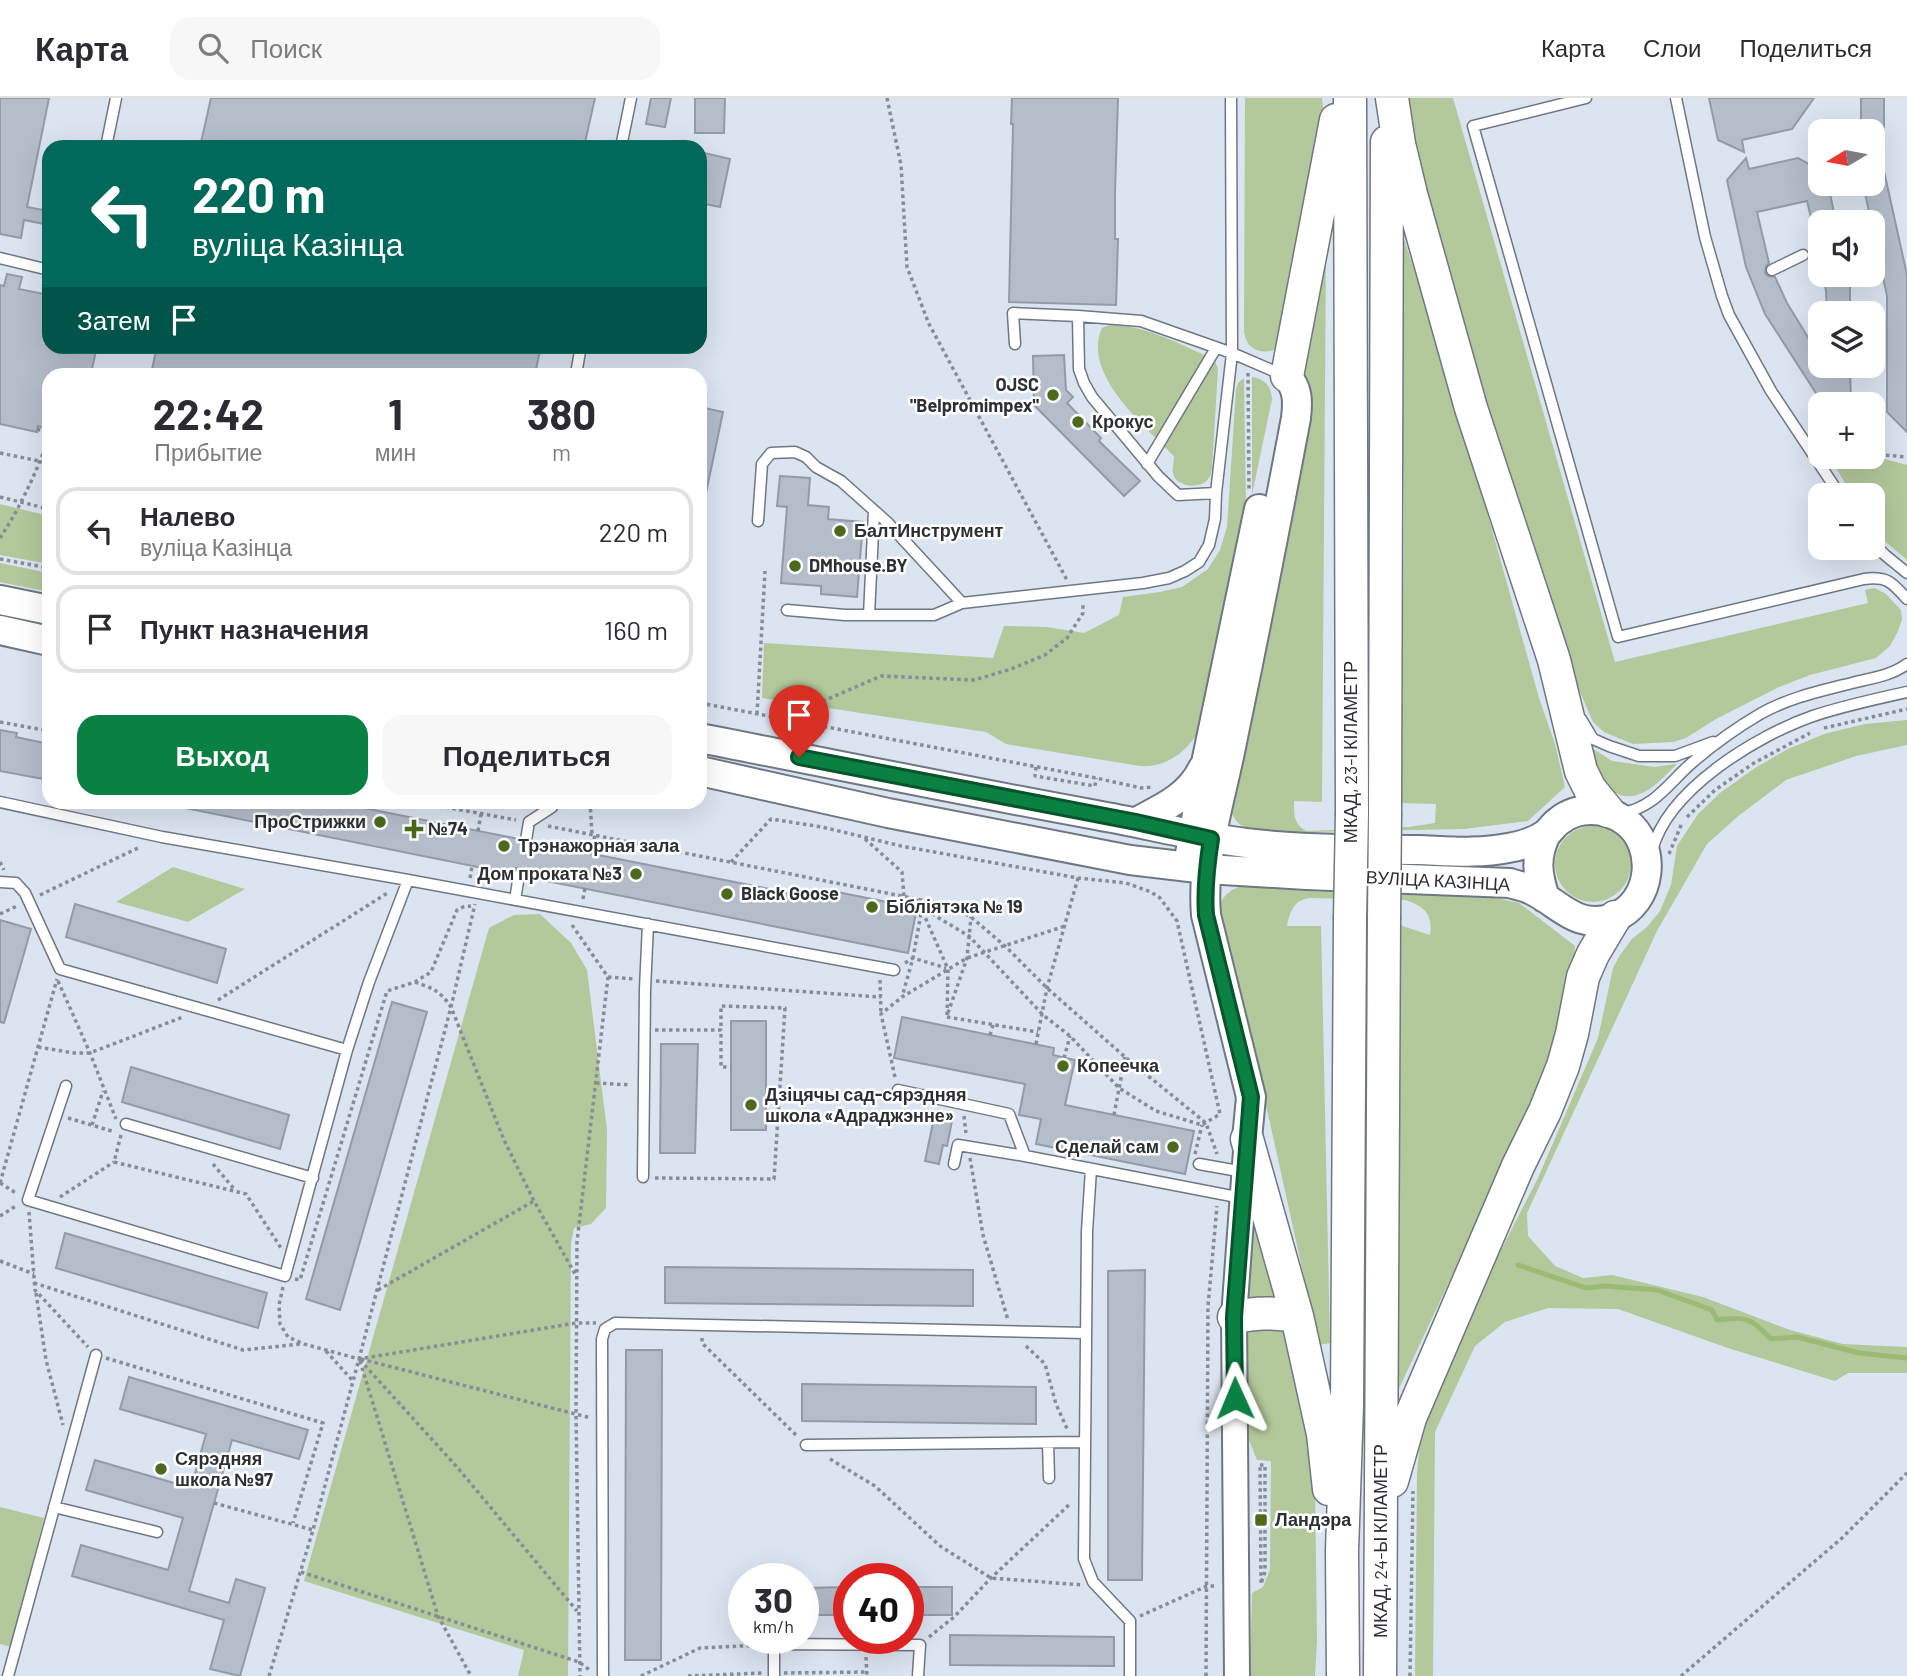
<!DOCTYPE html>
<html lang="ru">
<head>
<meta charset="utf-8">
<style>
	:root { --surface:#fff; --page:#f7f7f7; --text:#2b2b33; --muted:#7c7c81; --line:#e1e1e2; --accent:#0b8043 }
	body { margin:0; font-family:Barlow,sans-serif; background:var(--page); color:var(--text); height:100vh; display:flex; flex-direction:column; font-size:26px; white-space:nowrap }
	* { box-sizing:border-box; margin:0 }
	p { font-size:23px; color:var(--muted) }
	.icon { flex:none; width:38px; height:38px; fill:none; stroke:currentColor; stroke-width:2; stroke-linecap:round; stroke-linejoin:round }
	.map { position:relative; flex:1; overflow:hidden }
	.details { position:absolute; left:42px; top:270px; width:665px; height:441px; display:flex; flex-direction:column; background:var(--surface); border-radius:21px; box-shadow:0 7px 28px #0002 }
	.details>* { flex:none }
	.guide { position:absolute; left:42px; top:42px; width:665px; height:214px; border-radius:21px; box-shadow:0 7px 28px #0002; background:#00695c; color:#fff; overflow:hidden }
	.needle { width:46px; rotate:260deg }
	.buttons { position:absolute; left:1808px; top:21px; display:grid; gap:14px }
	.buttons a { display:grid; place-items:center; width:77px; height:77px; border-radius:14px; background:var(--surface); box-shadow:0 7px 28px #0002; font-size:35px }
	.speed { position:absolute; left:728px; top:1465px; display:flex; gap:14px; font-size:35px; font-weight:700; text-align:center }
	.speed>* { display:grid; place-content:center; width:91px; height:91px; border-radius:50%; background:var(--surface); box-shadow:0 7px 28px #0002; line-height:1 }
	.speed small { font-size:18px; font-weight:400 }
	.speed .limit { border:10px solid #d22; background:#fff; color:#111 }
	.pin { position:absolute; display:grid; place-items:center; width:60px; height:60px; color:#fff; margin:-72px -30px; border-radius:50% 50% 50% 0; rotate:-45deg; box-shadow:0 0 7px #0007 }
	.pin .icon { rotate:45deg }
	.me { position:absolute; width:77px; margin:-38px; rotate:359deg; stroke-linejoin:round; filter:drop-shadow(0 0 5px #0008) }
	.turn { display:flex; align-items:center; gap:24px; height:147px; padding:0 35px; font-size:32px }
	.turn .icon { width:91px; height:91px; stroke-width:2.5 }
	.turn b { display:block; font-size:49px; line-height:60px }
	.then { display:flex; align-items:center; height:66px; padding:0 35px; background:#0003; gap:14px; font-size:26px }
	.eta { display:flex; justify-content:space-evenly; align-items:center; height:119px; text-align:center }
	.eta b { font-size:42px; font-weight:700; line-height:49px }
	.action { display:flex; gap:14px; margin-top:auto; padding:14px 35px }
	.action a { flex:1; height:80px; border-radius:21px; background:var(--accent); color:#fff; font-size:28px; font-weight:700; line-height:80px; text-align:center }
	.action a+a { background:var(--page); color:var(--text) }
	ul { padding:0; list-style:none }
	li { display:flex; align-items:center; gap:21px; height:88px; margin:0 14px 10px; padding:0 21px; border:4px solid var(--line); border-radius:21px }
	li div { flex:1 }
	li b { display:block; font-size:26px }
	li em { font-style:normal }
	header { display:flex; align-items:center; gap:42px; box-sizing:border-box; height:98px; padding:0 35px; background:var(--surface); border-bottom:2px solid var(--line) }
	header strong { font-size:33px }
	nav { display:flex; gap:38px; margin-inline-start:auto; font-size:24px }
	.search { width:490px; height:63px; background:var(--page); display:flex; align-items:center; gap:18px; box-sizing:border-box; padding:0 24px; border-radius:21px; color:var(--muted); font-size:26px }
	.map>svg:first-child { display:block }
	.green { fill:#b3c89b }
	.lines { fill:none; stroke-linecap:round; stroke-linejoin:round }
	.stream { stroke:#9bba74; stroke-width:5 }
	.building { fill:#b4bdca; stroke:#939ba8; stroke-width:2 }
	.service-casing { stroke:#6f7783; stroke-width:13 }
	.tertiary-casing { stroke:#6f7783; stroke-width:28 }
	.secondary-casing { stroke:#6f7783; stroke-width:32 }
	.trunk-casing { stroke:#6f7783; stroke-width:35 }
	.path { stroke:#878d97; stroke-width:3.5; stroke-dasharray:3.5 3.5; stroke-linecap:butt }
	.service { stroke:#fff; stroke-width:10 }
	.tertiary { stroke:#fff; stroke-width:24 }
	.secondary { stroke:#fff; stroke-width:28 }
	.trunk { stroke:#fff; stroke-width:32 }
	.trunk-bridge-casing { stroke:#6f7783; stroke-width:35; stroke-linecap:butt }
	.trunk-bridge { stroke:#fff; stroke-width:32 }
	.route-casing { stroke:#07532c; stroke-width:18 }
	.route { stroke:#0b8043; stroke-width:12 }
	.poi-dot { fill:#4c691d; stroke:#fff; stroke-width:2.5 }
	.labels { text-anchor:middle; stroke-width:5; stroke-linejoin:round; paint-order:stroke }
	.poi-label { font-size:18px; font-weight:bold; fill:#2c2f34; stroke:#fff; text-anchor:start }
	.street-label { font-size:18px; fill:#2c2f34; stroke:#fff }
</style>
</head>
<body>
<header>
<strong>Карта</strong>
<div class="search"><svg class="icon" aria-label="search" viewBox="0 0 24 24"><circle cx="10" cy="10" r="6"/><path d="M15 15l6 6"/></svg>Поиск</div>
<nav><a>Карта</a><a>Слои</a><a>Поделиться</a></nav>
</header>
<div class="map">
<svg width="1907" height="1578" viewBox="0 0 1907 1578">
	<rect width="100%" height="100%" fill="#dbe4f1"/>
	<path class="green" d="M1245,0H1322L1324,21L1280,250C1264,257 1247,254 1244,234Z
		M1407,0H1453L1615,564L1868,505L1865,492L1874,490L1886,496L1901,512L1902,521L1898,533L1890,548L1876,560L1810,577L1777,590L1716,621L1686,640L1673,644L1633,646L1604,634L1593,624L1574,580L1530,450L1477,275L1428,131Z
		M1399,126L1444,260L1539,600L1555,646L1565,689L1528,723L1464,731L1260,735C1238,728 1234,725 1228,703L1299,280L1326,150L1322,704L1294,703C1294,716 1293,725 1306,733L1409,729L1435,725L1436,706L1401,705L1404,415Z
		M1110,227C1146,227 1181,247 1214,261L1218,271L1212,370C1211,373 1211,378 1208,381C1201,391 1177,390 1173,376C1172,372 1174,364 1174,358C1146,329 1081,276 1102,230Z
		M1252,279C1265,281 1271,288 1272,301L1252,397Z
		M1244,280L1246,411L1202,628C1189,652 1168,670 1140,668L1006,646L986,634L762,600L764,545L993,560L1004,528L1047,529L1084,535L1119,517L1123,499L1160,494L1182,489L1208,471L1220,452L1227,429L1236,292L1238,285Z
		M1873,358L1907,367V462L1875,435L1873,431L1872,397H1852L1832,363L1833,359Z
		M0,406L49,418V466L0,457Z
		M0,465L49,475V494L0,484Z
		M1907,622V647L1856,658L1786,682L1737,719L1707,746L1657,833L1527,1115L1528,1138L1555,1168L1583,1180L1612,1177L1703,1199L1790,1232L1843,1246L1907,1249V1275H1848L1835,1283L1728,1250L1618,1211L1548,1210L1505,1224L1475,1248L1435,1334L1433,1578H1415L1417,1376L1420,1341L1439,1283L1500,1154L1538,1080L1598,940L1613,870L1620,857L1632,841L1647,829L1660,813L1671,787L1677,748L1698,716L1720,695L1755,670L1788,651L1824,636L1865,626Z
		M1586,646L1612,663L1654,669L1677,666C1663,679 1646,701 1624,698C1618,697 1610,691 1603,688Z
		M1555 766a38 38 0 1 1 76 0a38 38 0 1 1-76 0Z
		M173,769L245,791L188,824L116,804Z
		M1241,788L1321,794L1460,792L1519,805L1575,848L1574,882L1551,960L1523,1027L1394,1301L1393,825L1430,837C1433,817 1425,808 1405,802L1310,800C1294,802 1290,813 1287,828H1321L1330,1245L1319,1247L1268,1016L1221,834L1224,833C1219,809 1216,798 1241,788Z
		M540,816L571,845L587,872L607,1032L606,1110L591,1126L574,1130L571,1145L568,1578H518L524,1552L304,1483L489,830L514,817Z
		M1251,1109L1282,1208L1243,1206Z
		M1252,1228L1285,1232L1290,1247L1315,1386L1317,1543L1315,1578H1250L1252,1495L1263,1489L1270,1472L1271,1363L1257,1362L1247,1337L1244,1240L1247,1233Z
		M0,1409L44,1420L11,1549L0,1546Z"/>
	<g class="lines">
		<path class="stream" d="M1518,1167L1586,1190L1605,1188L1657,1192L1712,1212L1717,1222C1748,1219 1749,1219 1771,1241L1797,1239L1859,1255L1907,1260"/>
	</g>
	<path class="building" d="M0,0H49L27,109L49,113V127L24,122L21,140L0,136Z
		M211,0H595L584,49H200Z
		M651,0H671L665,29L646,26Z
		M695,0H725L724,35H695Z
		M1012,0H1118L1115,95V141H1118L1116,207L1009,204L1013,26H1011Z
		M1709,0H1814L1792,31L1742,42L1744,54L1718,42Z
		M1861,0H1884V33H1861Z
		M1872,46H1878L1907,177V334L1887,314V198L1863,86H1872Z
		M700,54L730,61L720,109L700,105Z
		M1746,60L1749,71L1798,60L1820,72V86H1828L1836,124H1812L1807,103L1757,114L1769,165L1766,168L1765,175L1768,178L1775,179L1787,205L1820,259V268H1825L1828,271V268H1850L1851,306H1823L1765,216L1746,169L1727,82Z
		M7,176L22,179L19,191L49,197V248H97L91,276H49V290L46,305L49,306V331L38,328L37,334L0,326V187L4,188Z
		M1823,177H1847L1850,187V215H1827L1826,193Z
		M157,248H541L535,276H151Z
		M1064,257L1066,292L1073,299L1067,305L1101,340L1099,343L1140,383L1124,398L1034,307L1033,258Z
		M700,309L723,314L706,395L700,394Z
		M780,378L810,380L808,407L829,409L828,421L863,424L857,499L821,496V488L781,485L787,409L777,408Z
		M0,632L17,635L16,639L49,646V682L0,673Z
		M186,704H334L519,741V745L524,749H529L533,744L825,802L827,792L917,810L908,855L526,779V774L521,770H516L512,776L185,710Z
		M75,806L226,851L217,885L66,839Z
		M0,822L31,831L4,925L0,924Z
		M392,904L427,914L340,1212L306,1201Z
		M902,919L1054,950L1053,957L1075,962L1065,1007L1194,1033L1185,1076L1036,1046L1041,1021L1019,1017L1025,986L894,960Z
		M731,923H766V1032H731Z
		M661,946H698L695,1055H660Z
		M131,969L289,1017L280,1051L122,1004Z
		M934,1020L952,1023L947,1048L943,1047L939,1066L925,1063Z
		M65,1135L267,1195L258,1230L56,1170Z
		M665,1169L973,1172V1208L665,1205Z
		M1145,1172L1142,1482H1108V1173Z
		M626,1252H662L661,1562H625Z
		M129,1279L308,1332L299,1361L232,1342L189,1493L229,1505L236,1481L265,1490L240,1578L210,1571L224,1522L72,1478L81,1447L168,1472L183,1420L86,1392L95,1362L191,1390L206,1336L120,1311Z
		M802,1286L1036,1289V1326L802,1323Z
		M849,1489V1517H803V1490Z
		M908,1489H952V1517H908Z
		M950,1537L1114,1539V1568L950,1567Z"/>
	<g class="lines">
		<defs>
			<path id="service" d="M1586,0L1473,28L1618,539L1864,481C1887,478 1892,484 1907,501
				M1676,0L1705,139L1722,198L1729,217L1771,293L1840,397
				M106,49L116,0
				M621,49L631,0
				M0,160L49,172
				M1772,172L1803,157
				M1015,246L1013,215L1078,218
				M576,276L581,248
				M1147,366L1216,250
				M1216,395L1178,397L1158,378L1092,299L1084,285L1079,271L1078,218L1141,223L1232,255L1231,0
				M758,423L762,366L771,355L795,354L806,359L816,369L841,383L887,424L962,505
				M1872,444L1885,457L1907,475
				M787,512L845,517H934L962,505L1143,485L1169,480L1185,473L1199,464L1209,447L1215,421L1216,395L1232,255L1283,277
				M869,517L874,413
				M1581,621L1593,641L1609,648L1639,658H1675L1713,644
				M0,704L162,739L408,782L894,872
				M1622,715C1655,710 1670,683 1694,663C1714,646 1738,629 1760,616C1788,600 1820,593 1852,585C1871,580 1891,578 1907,566
				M526,742L529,724L552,709L553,704
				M1652,753C1667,692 1756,638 1813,618C1843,608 1875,601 1907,594
				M0,784L16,785L25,795L60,871L347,952
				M515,802L519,777
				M66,988L28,1102L285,1178L347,952L369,884L408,782
				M898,992L1009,1016L1025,1058L1242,1100
				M126,1026L313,1080
				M954,1066L958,1047L1025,1058
				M1199,1066L1244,1074
				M1091,1071L1087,1133L1084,1461L1093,1484L1130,1523V1578
				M643,1079L645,891L648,826
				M1048,1345L1049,1380
				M806,1347L1084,1344
				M54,1409L157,1434
				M8,1578L96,1257
				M603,1578L602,1241L605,1231L615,1225L1086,1235
				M774,1578V1546L920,1547L918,1578"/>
			<path id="tertiary" d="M1237,1578L1234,1219L1246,1053"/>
			<path id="secondary" d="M0,502L49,512
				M0,532L49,543
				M700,640C832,666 964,693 1096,717C1152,727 1208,742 1265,747C1316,752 1368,751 1419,752C1448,753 1479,756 1508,750C1520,748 1536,743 1546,736C1551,732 1554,726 1559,723C1578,708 1605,709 1625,723C1658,747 1653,805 1613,820C1574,833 1558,802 1527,790C1522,788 1515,787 1510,785L1306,777L1206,771L1130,762L888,715L700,673
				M1136,724C1163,710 1189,699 1203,670
				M1190,756L1206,665L1259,411
				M1545,800C1537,775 1535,760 1546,736
				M1247,1041L1251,999L1206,817C1201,757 1222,698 1233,639C1255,533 1276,426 1296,320C1298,303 1298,291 1287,278"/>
			<path id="trunk" d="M1350,0L1352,715
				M1392,0L1399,46L1411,96L1471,310L1554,562L1581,673L1590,691L1608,713
				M1287,278L1336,22
				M1385,715L1387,44
				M1247,1041L1297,1218L1323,1336L1329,1391
				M1234,1219C1257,1215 1273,1214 1297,1218
				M1392,1383L1410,1320L1518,1068L1545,1013L1563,968L1572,936L1583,879L1593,856L1615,819
				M1343,1578L1342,1453L1347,1308L1350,821
				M1380,1578L1384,821"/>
		</defs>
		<use href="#service" class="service-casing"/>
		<use href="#tertiary" class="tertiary-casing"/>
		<use href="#secondary" class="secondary-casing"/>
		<use href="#trunk" class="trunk-casing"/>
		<path class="path" d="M887,0L901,67L907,169L929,226L1067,482
			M1248,275L1249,393
			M37,331L49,335
			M0,355L49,365
			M1872,356L1907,359
			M0,399L49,411
			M0,440C20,410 36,375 49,340
			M0,461L49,470
			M700,605L1096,680L1141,690L1152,689
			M757,616L765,473
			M784,620L881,578L974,582L1011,571L1045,557L1067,540L1083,515V505
			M0,624L49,633
			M1824,630L1907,611
			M1036,669L1035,678L1095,688L1096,680
			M418,704L516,722
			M590,704L592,736
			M1687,719L1715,692L1754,665L1810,635
			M548,728L947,807L971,819L1005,848L1047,890L1125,959L1206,1025L1217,1056
			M478,733L481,716
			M865,741L902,774L904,799
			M592,755L595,736
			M1669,756L1682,725
			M0,764L4,772
			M731,764L771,721L822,729L901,748L1078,780L1126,785L1151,794L1160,800L1177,823L1220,1016L1202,1027L1156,1013L1119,990L1070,938L1043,917L969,838L922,810L913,860L902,899
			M470,780L472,768
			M40,797L140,749
			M583,801L585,790
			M917,801L948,871L947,919
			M0,816L17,808
			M572,827L608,879L577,1144L576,1316L580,1578
			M905,865L913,860L946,870
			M608,879L634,881
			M880,882L881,916
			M58,883L90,955L116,1021
			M656,883L881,899
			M415,884C433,890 440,893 451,909L504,1042L534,1103L575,1176
			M218,902L389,794
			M948,915L967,860L971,819
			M947,919L1038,934
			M655,932H721V969H731
			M990,937L993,927
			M1036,946L1047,890L1078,780
			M38,949L74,955H90L183,919
			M1064,960L1070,938
			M895,979L881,916L902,899L967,860L1065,828
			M596,985L631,987
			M1114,1017L1125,959
			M964,1018L966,1035
			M68,1020L115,1034
			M92,1027L103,993
			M121,1037L114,1064L246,1096L281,1150
			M1195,1056L1202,1027
			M970,1060L983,1137L1008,1222
			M213,1066L235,1092
			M655,1080L774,1081L785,910L721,908V932
			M0,1085L57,881
			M0,1085L16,1095
			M60,1099L114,1064
			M29,1114L35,1192L88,1249
			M0,1118L16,1108
			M0,1163L34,1176
			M295,1181L300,1182L387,893L415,884L431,874L457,812L463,809L471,808
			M34,1185L243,1252L301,1246
			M283,1189L279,1207L280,1226L288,1239L304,1246L359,1261L576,1225H596
			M378,1192L534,1103
			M36,1195L46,1262L63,1327
			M702,1240V1245L798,1339
			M1026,1248L1045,1266L1056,1306L1068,1333
			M326,1253L353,1283
			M106,1260L323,1325L293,1425
			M361,1261L591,1320
			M360,1262L457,1369L577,1513
			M360,1263L438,1518L471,1578
			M830,1361L875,1388L940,1448L991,1480L1083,1487
			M1260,1367H1265V1474L1261,1486Z
			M214,1405L313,1432
			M301,1474L579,1564L591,1573
			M1140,1518L1207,1488H1216
			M929,1539L954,1519L991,1480L1071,1405
			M866,1559L867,1578
			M784,1575L867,1574
			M269,1578L313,1432L359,1261L451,909L475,806
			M641,1578L700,1550L761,1547
			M688,1578L763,1575
			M1206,1578L1208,1208L1217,1108
			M1410,1578L1413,1393
			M1681,1578L1842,1440L1907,1375"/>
		<use href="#service" class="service"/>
		<use href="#tertiary" class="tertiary"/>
		<use href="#secondary" class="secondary"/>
		<use href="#trunk" class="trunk"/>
		<defs>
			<path id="trunk-bridge" d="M1350,821L1352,715
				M1384,821L1385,715"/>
		</defs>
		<use href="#trunk-bridge" class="trunk-bridge-casing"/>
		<use href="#trunk-bridge" class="trunk-bridge"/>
	</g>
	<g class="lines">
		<defs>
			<path id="route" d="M799,659L1136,724L1211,741C1207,767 1204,791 1206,817L1251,999L1234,1219L1235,1300"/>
		</defs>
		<use href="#route" class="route-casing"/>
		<use href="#route" class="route"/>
	</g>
	<g class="poi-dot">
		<circle cx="1053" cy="297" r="7"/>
		<circle cx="1078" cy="324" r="7"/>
		<circle cx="840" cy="433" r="7"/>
		<circle cx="795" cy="468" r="7"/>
		<circle cx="380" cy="724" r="7"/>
		<path d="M410.5 720.5h7v7h7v7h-7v7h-7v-7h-7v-7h7z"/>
		<circle cx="504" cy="748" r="7"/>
		<circle cx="636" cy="776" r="7"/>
		<circle cx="727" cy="796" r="7"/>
		<circle cx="872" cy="809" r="7"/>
		<circle cx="1063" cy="968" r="7"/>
		<circle cx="751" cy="1007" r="7"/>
		<circle cx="1173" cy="1049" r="7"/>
		<circle cx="161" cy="1371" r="7"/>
		<rect x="1254" y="1415" width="14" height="14" rx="3.5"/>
	</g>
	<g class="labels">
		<g class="poi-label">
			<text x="1039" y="293" text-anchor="end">OJSC<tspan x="1039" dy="21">"Belpromimpex"</tspan></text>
			<text x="1092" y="330">Крокус</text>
			<text x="854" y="439">БалтИнструмент</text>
			<text x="809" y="474">DMhouse.BY</text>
			<text x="366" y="730" text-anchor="end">ПроСтрижки</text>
			<text x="428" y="737">№74</text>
			<text x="518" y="754">Трэнажорная зала</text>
			<text x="622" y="782" text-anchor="end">Дом проката №3</text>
			<text x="741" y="802">Black Goose</text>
			<text x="886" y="815">Бібліятэка № 19</text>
			<text x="1077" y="974">Копеечка</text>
			<text x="765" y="1003">Дзіцячы сад-сярэдняя<tspan x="765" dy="21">школа «Адраджэнне»</tspan></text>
			<text x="1159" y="1055" text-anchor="end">Сделай сам</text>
			<text x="175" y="1367">Сярэдняя<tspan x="175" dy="21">школа №97</tspan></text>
			<text x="1275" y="1428">Ландэра</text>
		</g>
		<g class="street-label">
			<text transform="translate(1351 654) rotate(-90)" y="6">МКАД, 23-І КІЛАМЕТР</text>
			<text transform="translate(1438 783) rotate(3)" y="6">ВУЛІЦА КАЗІНЦА</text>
			<text transform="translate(1381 1443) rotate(-90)" y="6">МКАД, 24-Ы КІЛАМЕТР</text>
		</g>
	</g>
</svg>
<div class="buttons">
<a><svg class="needle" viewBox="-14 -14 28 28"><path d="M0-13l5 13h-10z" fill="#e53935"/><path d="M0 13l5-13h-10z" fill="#7c7c81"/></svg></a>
<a><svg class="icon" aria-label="sound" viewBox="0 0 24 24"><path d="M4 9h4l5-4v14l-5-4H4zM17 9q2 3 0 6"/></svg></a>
<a><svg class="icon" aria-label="layers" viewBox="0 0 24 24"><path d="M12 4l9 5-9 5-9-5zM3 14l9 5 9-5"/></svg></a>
<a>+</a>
<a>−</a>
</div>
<div class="speed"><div>30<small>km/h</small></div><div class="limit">40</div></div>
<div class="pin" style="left:799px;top:659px;background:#d93025"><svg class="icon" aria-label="arrive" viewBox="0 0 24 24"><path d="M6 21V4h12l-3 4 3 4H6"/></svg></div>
<svg class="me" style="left:1235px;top:1300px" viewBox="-20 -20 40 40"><path d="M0-17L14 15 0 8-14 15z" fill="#0b8043" stroke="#fff" stroke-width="4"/></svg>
<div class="guide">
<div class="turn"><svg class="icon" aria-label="left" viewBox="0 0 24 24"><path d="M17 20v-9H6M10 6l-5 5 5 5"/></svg><div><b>220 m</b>вуліца Казінца</div></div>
<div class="then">Затем<svg class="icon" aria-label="arrive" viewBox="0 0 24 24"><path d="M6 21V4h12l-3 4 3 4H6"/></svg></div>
</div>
<section class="details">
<div class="eta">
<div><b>22:42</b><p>Прибытие</p></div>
<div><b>1</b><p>мин</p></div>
<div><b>380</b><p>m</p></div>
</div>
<ul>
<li><svg class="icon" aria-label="left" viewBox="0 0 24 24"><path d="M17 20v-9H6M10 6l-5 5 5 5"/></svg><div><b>Налево</b><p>вуліца Казінца</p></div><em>220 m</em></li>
<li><svg class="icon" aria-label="arrive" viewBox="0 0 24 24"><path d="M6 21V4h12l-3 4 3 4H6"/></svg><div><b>Пункт назначения</b></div><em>160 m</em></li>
</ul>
<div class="action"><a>Выход</a><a>Поделиться</a></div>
</section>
</div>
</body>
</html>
